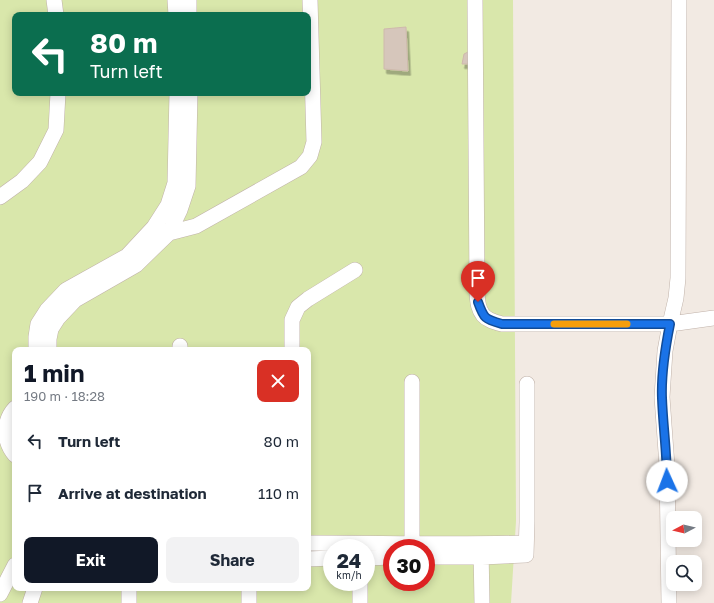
<!DOCTYPE html>
<html lang="en">
<head>
<meta charset="utf-8">
<style>
	:root { --surface:#fff; --page:#f2f2f3; --text:#1f2937; --muted:#747a83; --accent:#111827 }
	body { margin:0; font-family:"Golos Text",sans-serif; background:var(--page); color:var(--text); height:100vh; display:flex; flex-direction:column; font-size:15px; white-space:nowrap }
	* { box-sizing:border-box; margin:0 }
	p { font-size:13px; color:var(--muted) }
	.icon { flex:none; width:22px; height:22px; fill:none; stroke:currentColor; stroke-width:2; stroke-linecap:round; stroke-linejoin:round }
	.map { position:relative; flex:1; overflow:hidden }
	.sheet { position:absolute; left:12px; top:347px; width:299px; height:244px; display:flex; flex-direction:column; background:var(--surface); border-radius:8px; box-shadow:0 2px 10px #0003 }
	.sheet>* { flex:none }
	.guide { position:absolute; left:12px; top:12px; width:299px; height:84px; border-radius:8px; box-shadow:0 2px 10px #0003; background:#0b6e4f; color:#fff; overflow:hidden }
	.needle { width:26px; rotate:263deg }
	.buttons { position:absolute; left:666px; top:511px; display:grid; gap:8px }
	.buttons a { display:grid; place-items:center; width:36px; height:36px; border-radius:8px; background:var(--surface); box-shadow:0 2px 10px #0003; font-size:20px }
	.speed { position:absolute; left:323px; top:539px; display:flex; gap:8px; font-size:20px; font-weight:700; text-align:center }
	.speed>* { display:grid; place-content:center; width:52px; height:52px; border-radius:50%; background:var(--surface); box-shadow:0 2px 10px #0003; line-height:1 }
	.speed small { font-size:10px; font-weight:400 }
	.speed .limit { border:6px solid #d22; background:#fff; color:#111 }
	.pin { position:absolute; display:grid; place-items:center; width:34px; height:34px; color:#fff; margin:-41px -17px; border-radius:50% 50% 50% 0; rotate:-45deg; box-shadow:0 0 4px #0007 }
	.pin .icon { rotate:45deg }
	.me { position:absolute; width:44px; margin:-22px; rotate:358deg; stroke-linejoin:round; filter:drop-shadow(0 0 3px #0008) }
	.turn { display:flex; align-items:center; gap:14px; height:84px; padding:0 12px; font-size:18px }
	.turn .icon { width:52px; height:52px; stroke-width:2.5 }
	.turn b { display:block; font-size:28px; line-height:34px }
	.round { display:grid; place-items:center; flex:none; width:42px; height:42px; border-radius:8px; background:var(--page) }
	.overview { display:flex; align-items:center; justify-content:space-between; height:68px; padding:0 12px }
	h1 { font-size:24px; font-weight:700; line-height:30px; color:var(--accent) }
	.action { display:flex; gap:8px; margin-top:auto; padding:8px 12px }
	.action a { flex:1; height:46px; border-radius:8px; background:var(--accent); color:#fff; font-size:16px; font-weight:700; line-height:46px; text-align:center }
	.action a+a { background:var(--page); color:var(--text) }
	ul { padding:0; list-style:none }
	li { display:flex; align-items:center; gap:12px; height:52px; padding:0 12px }
	li div { flex:1 }
	li b { display:block; font-size:15px }
	li em { font-style:normal }
	.map>svg:first-child { display:block }
	.green { fill:#d9e7ab; fill-rule:evenodd }
	.building { fill:#d6c6bb; stroke:#ceb9ac; filter:url(#shadow) }
	.lines { fill:none; stroke-linecap:round; stroke-linejoin:round }
	.street-casing { stroke:#c0b2a9; stroke-width:16 }
	.street { stroke:#fff; stroke-width:15 }
	.route-casing { stroke:#114b97; stroke-width:10 }
	.route { stroke:#1a73e8; stroke-width:7 }
	.slow { stroke:#f59e0b; stroke-width:7 }
</style>
</head>
<body>
<div class="map">
<svg width="714" height="603" viewBox="0 0 714 603">
	<defs>
		<filter id="shadow"><feDropShadow dx="2.5" dy="4.5" stdDeviation="0" flood-color="#0004"/></filter>
	</defs>
	<rect width="100%" height="100%" fill="#f2eae3"/>
	<path class="green" d="M0,0H513L516,521L511,603H0ZM15,15H308V93H15ZM15,350H308V588H15ZM332,548H366V582H332ZM392,548H426V582H392Z"/>
	<path class="building" d="M406,27L408,71L384,69V29Z
		M470,51L471,64H462L464,54Z"/>
	<g class="lines">
		<defs>
			<path id="street" d="M54,0L56,15
				M175,0L176,15
				M189,0V15
				M475,0L477,287C477,298 477,315 490,320C494,322 498,323 502,324H670L714,318
				M0,197L22,181L40,162L56,130L58,93
				M154,227L169,233L196,226L301,167L310,156L314,142L310,0
				M36,350V337L38,324L47,310L66,290L127,256L154,227L168,205L175,183L177,93
				M49,350V339L51,329L58,318L75,300L136,265L169,233L180,210L188,186L190,93
				M180,350V346
				M292,350V320L298,307L308,299L355,270
				M15,408C3,421 3,441 15,455
				M308,543C381,543 453,545 526,543
				M412,548V382
				M481,548L482,603
				M426,557H482L526,555L527,522V384
				M366,558L392,557
				M308,559L332,558
				M360,582V603
				M0,594L15,565
				M30,603L35,588
				M129,603V588
				M249,603V588
				M669,603L667,466L662,397L665,351L670,324L676,298L678,278L679,0"/>
		</defs>
		<use href="#street" class="street-casing"/>
		<use href="#street" class="street"/>
	</g>
	<g class="lines">
		<defs>
			<path id="route" d="M478,302C484,319 485,319 502,324H670C665,349 661,373 662,398C663,426 667,453 667,481"/>
		</defs>
		<use href="#route" class="route-casing"/>
		<use href="#route" class="route"/>
		<path class="slow" d="M554,324H627"/>
	</g>
</svg>
<div class="buttons">
<a><svg class="needle" viewBox="-14 -14 28 28"><path d="M0-13l5 13h-10z" fill="#e53935"/><path d="M0 13l5-13h-10z" fill="#747a83"/></svg></a>
<a><svg class="icon" aria-label="search" viewBox="0 0 24 24"><circle cx="10" cy="10" r="6"/><path d="M15 15l6 6"/></svg></a>
</div>
<div class="speed"><div>24<small>km/h</small></div><div class="limit">30</div></div>
<div class="pin" style="left:478px;top:302px;background:#d93025"><svg class="icon" aria-label="arrive" viewBox="0 0 24 24"><path d="M6 21V4h12l-3 4 3 4H6"/></svg></div>
<svg class="me" style="left:667px;top:481px" viewBox="-20 -20 40 40"><circle r="19" fill="#fff"/><path d="M0-13L10 11 0 6-10 11z" fill="#1a73e8"/></svg>
<div class="guide">
<div class="turn"><svg class="icon" aria-label="left" viewBox="0 0 24 24"><path d="M17 20v-9H6M10 6l-5 5 5 5"/></svg><div><b>80 m</b>Turn left</div></div>
</div>
<section class="sheet">
<div class="overview"><div><h1>1 min</h1><p>190 m · 18:28</p></div><a class="round" style="background:#d93025;color:#fff"><svg class="icon" aria-label="close" viewBox="0 0 24 24"><path d="M6 6l12 12M18 6L6 18"/></svg></a></div>
<ul>
<li><svg class="icon" aria-label="left" viewBox="0 0 24 24"><path d="M17 20v-9H6M10 6l-5 5 5 5"/></svg><div><b>Turn left</b></div><em>80 m</em></li>
<li><svg class="icon" aria-label="arrive" viewBox="0 0 24 24"><path d="M6 21V4h12l-3 4 3 4H6"/></svg><div><b>Arrive at destination</b></div><em>110 m</em></li>
</ul>
<div class="action"><a>Exit</a><a>Share</a></div>
</section>
</div>
</body>
</html>
